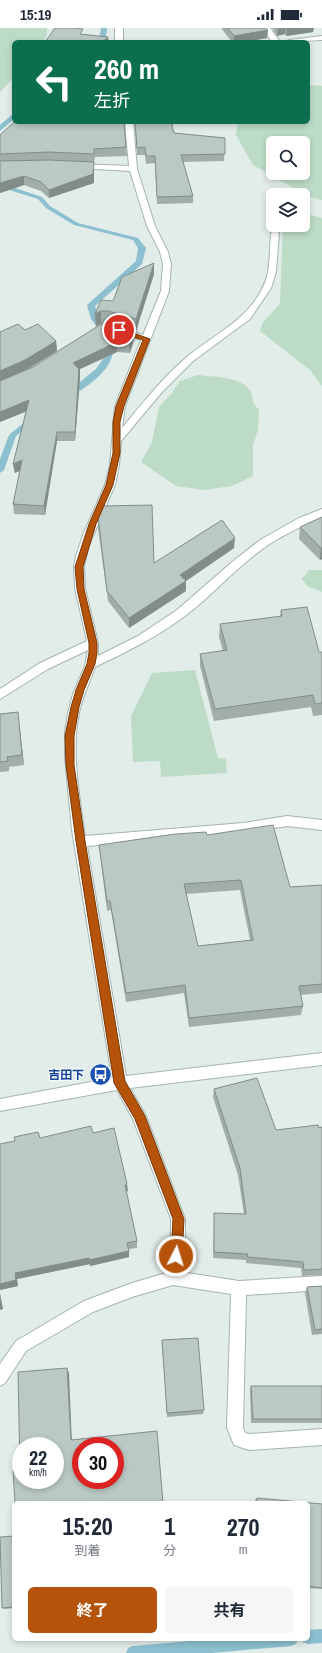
<!DOCTYPE html>
<html lang="ja">
<head>
<meta charset="utf-8">
<style>
	:root { --surface:#fff; --page:#f6f6f7; --text:#1f2937; --muted:#747a83; --accent:#b45309 }
	body { margin:0; font-family:"Archivo Narrow","Noto Sans JP",sans-serif; background:var(--page); color:var(--text); height:100vh; display:flex; flex-direction:column; font-size:15px; white-space:nowrap }
	* { box-sizing:border-box; margin:0 }
	p { font-size:13px; color:var(--muted) }
	.icon { flex:none; width:22px; height:22px; fill:none; stroke:currentColor; stroke-width:2; stroke-linecap:round; stroke-linejoin:round }
	.map { position:relative; flex:1; overflow:hidden }
	.drawer { position:absolute; left:12px; top:1473px; width:298px; height:140px; display:flex; flex-direction:column; background:var(--surface); border-radius:6px; box-shadow:0 2px 6px #0003 }
	.drawer>* { flex:none }
	.top-card { position:absolute; left:12px; top:12px; width:298px; height:84px; border-radius:6px; box-shadow:0 2px 6px #0003; background:#0b6e4f; color:#fff; overflow:hidden }
	.controls { position:absolute; left:266px; top:108px; display:grid; gap:8px }
	.controls a { display:grid; place-items:center; width:44px; height:44px; border-radius:6px; background:var(--surface); box-shadow:0 2px 6px #0003; font-size:20px }
	.speed { position:absolute; left:12px; top:1409px; display:flex; gap:8px; font-size:20px; font-weight:700; text-align:center }
	.speed>* { display:grid; place-content:center; width:52px; height:52px; border-radius:50%; background:var(--surface); box-shadow:0 2px 6px #0003; line-height:1 }
	.speed small { font-size:10px; font-weight:400 }
	.speed .limit { border:6px solid #d22; background:#fff; color:#111 }
	.pin { position:absolute; display:grid; place-items:center; width:34px; height:34px; color:#fff; margin:-17px; border:2px solid #fff; border-radius:50%; box-shadow:0 1px 4px #0007 }
	.me { position:absolute; width:44px; margin:-22px; rotate:5deg; stroke-linejoin:round; filter:drop-shadow(0 0 3px #0008) }
	.turn { display:flex; align-items:center; gap:14px; height:84px; padding:0 16px; font-size:18px }
	.turn .icon { width:52px; height:52px; stroke-width:2.5 }
	.turn b { display:block; font-size:28px; line-height:34px }
	.eta { display:flex; justify-content:space-evenly; align-items:center; height:68px; text-align:center }
	.eta b { font-size:24px; font-weight:700; line-height:28px }
	.cta { display:flex; gap:8px; margin-top:auto; padding:8px 16px }
	.cta a { flex:1; height:46px; border-radius:6px; background:var(--accent); color:#fff; font-size:16px; font-weight:700; line-height:46px; text-align:center }
	.cta a+a { background:var(--page); color:var(--text) }
	.status { display:flex; justify-content:space-between; align-items:center; height:28px; padding:0 20px; background:var(--surface); direction:ltr }
	.status svg { height:11px; fill:currentColor }
	.map>svg:first-child { display:block }
	.green { fill:#bcdcc7; fill-rule:evenodd }
	.lines { fill:none; stroke-linecap:round; stroke-linejoin:round }
	.stream { fill:#8cbfcf; fill-rule:evenodd }
	.minor-casing { stroke:#a5b4af; stroke-width:2 }
	.minor { fill:#fff; fill-rule:evenodd }
	.wall { fill:#a0ada9; fill-rule:evenodd }
	.shaded-wall { fill:#828d89 }
	.building { fill:#bac9c4; stroke:#828d89; fill-rule:evenodd }
	.route { fill:#b45309; stroke:#753606 }
	.labels { text-anchor:middle; stroke-width:3; stroke-linejoin:round; paint-order:stroke }
	.transit-label { font-size:12px; font-weight:bold; fill:#164399; stroke:#f2f8f6; text-anchor:end }
</style>
</head>
<body>
<div class="status"><b>15:19</b><svg viewBox="0 0 49 12"><path d="M0 12V9h3v3zM5 12V6h3v6zM10 12V3h3v9zM15 12V0h3v12zM26 1h20v11H26zM47 4h2v5h-2z"/></svg></div>
<div class="map">
<svg width="322" height="1625" viewBox="0 0 322 1625">
	<rect width="100%" height="100%" fill="#e2ece8"/>
	<path class="green" d="M0,0H47V7L42,14H14V49L0,64Z
		M308,57L322,58V172L307,168L253,137L236,107L238,94H308ZM273,115H303V145H273Z
		M303,185L322,190V358L310,342L260,303L263,294L280,276L283,197H303Z
		M198,347C213,349 241,348 250,363C255,371 249,372 259,382L258,402L253,417V448L232,458L205,462L176,458L141,434L152,414L159,379L171,366L180,353Z
		M309,542H322V564L307,558L302,551Z
		M195,642L218,730L226,731L227,745L161,749L160,733L133,734L131,688L152,645Z"/>
	<g class="lines">
		<path class="stream" d="M101,0H107L106,8L100,14H93L100,7Z
			M14,85V91L0,103V97Z
			M0,155L42,169L50,178L78,195L138,210L146,220L142,236L95,278L100,294L113,309C113,314 114,320 113,325C109,344 88,358 72,368L69,369L65,366L96,341L103,331L105,325V310L91,291L87,277L136,233L138,220L133,212L74,197L46,180L38,171L0,159Z
			M32,388L36,391L16,408L4,442L0,445V431L9,407Z
			M322,1601V1615L308,1616L303,1614L302,1611H308V1602Z
			M212,1611H298L296,1616L291,1618L212,1625H126L128,1620L133,1618Z"/>
		<defs>
			<path id="minor" d="M115,0H123V14H115Z
				M262,0H270L280,14H272Z
				M322,8V12L285,14L289,12Z
				M125,94H133L137,141L155,198L168,224L171,236L169,263L125,378L122,400C142,376 163,349 188,328C218,304 259,286 268,244C270,232 270,218 271,205L275,203L279,205L276,244L271,260L250,291L193,333L162,364L121,413L119,437L115,457L89,517L84,538L85,560L98,615V628L138,608L177,582L232,534L260,512L299,490L322,481V489C304,497 285,506 268,517C238,537 214,566 185,588C157,609 126,624 95,639C90,654 82,669 79,685C71,723 79,764 84,802L85,808L243,795L287,788L322,792V802L287,798L243,805L87,818L126,1048L322,1025V1037L130,1060L146,1088L185,1191V1216L181,1244L239,1253L322,1248V1262L246,1267L243,1400L245,1405L249,1406L322,1401V1417L249,1422L234,1417L227,1400L231,1266L173,1257L132,1269L93,1284L26,1323L5,1355L0,1358V1336L16,1313L84,1273L132,1255L166,1245L171,1216V1191L133,1091L117,1062L0,1083V1071L112,1050L72,802L65,729V705L68,685L73,666L85,638L88,622L48,641L0,671V661L40,635L87,613L75,560L74,538L76,528L83,507L105,457L110,437L115,378L141,312L115,304L114,302L118,299L143,307L161,263L163,236L160,224L147,198L130,143L79,140L75,138L79,136L129,138Z"/>
		</defs>
		<use href="#minor" class="minor-casing"/>
		<use href="#minor" class="minor"/>
	</g>
	<path class="wall" d="M221,0H266L268,2L267,10L244,14H232Z
		M272,0H314L313,4L286,8L285,6L277,8Z
		M135,94H173V96L172,98L174,105L225,110L224,133L183,134L193,168V175L157,176L155,135L146,136L145,127H137Z
		M0,107L126,119L127,128L95,129L94,135V155L49,170L41,163L24,157L0,165Z
		M154,246L136,303L133,302L134,311L130,325L117,324L80,341V350L75,413H57L45,487L14,486L13,476L20,443L15,445L13,436L26,383L0,394V304L25,302L56,313L57,323L26,342L33,339L103,295H101L96,298L95,286L113,273Z
		M98,489L154,535L234,520L186,553V563L129,600L108,573L98,500Z
		M322,489V531L320,532L299,511L300,499Z
		M281,582L319,624H322V687L313,688L311,679L214,693L200,638V626L223,623L219,609L220,596L280,589Z
		M18,684L24,737L9,739V743L0,744V686Z
		M207,807L290,859L322,857V965L300,967L303,978L301,987L189,999L184,965L126,974L111,882L107,883L100,826L99,817ZM240,862L250,912L198,918L186,866Z
		M214,1061L276,1102L322,1099V1247L302,1248L301,1240L246,1235V1232L213,1230L214,1191V1185L244,1186L238,1147L213,1069Z
		M93,1105L128,1163L126,1164L137,1213V1220L129,1221V1229L90,1238V1236L17,1251L18,1258L0,1262L40,1110Z
		M322,1258V1306L312,1307L305,1265L307,1259Z
		M162,1312L204,1382L203,1386L167,1389Z
		M251,1358H322V1395H251L250,1362Z
		M257,1470L322,1476V1561L308,1560V1475H256L255,1472Z
		M14,1508V1580L5,1581L2,1580Z"/>
	<path class="shaded-wall" d="M278,0H286L285,6L277,8Z
		M287,0H314L313,4L286,8Z
		M268,2L267,10L244,14H234V8Z
		M108,9L109,14H102Z
		M170,94H173V96L170,100Z
		M94,134V155L49,170V162Z
		M24,148V157L0,165V155Z
		M154,235V246L136,303V291Z
		M101,283V295L96,298L95,286Z
		M133,302L134,311L130,325L129,315Z
		M56,313L57,323L26,342L0,353V343Z
		M117,314V324L80,341V350L75,413L73,335Z
		M29,372L30,382L0,394V384Z
		M57,404V413L45,487L44,478Z
		M22,432L23,441L15,445L13,436Z
		M235,510L234,520L186,553V563L129,600V590L180,547Z
		M321,520H322V531L320,532Z
		M18,684L19,694L24,737L22,727Z
		M127,1156L128,1163L125,1164V1157Z
		M129,1223V1229L90,1238L89,1232Z
		M89,1230L90,1236L17,1251L18,1258L0,1262V1256L15,1245Z
		M0,1265L3,1281L0,1282Z
		M67,1340L69,1345L72,1416L71,1412Z"/>
	<path class="building" d="M55,0H75L83,1L80,6L108,9L102,14H45Z
		M228,0H266L268,2L234,8Z
		M14,94H124L126,119L94,121V126L49,124L0,126V107Z
		M135,94H171L174,105L225,110V126L181,127L193,168L157,169L155,128H146L145,119L137,120Z
		M49,132L94,134L93,146L49,162L41,154L24,148L0,155V133Z
		M154,235L136,291L108,283H101L95,286L101,272L113,273L122,249Z
		M106,293L133,302L129,315L117,314L73,335L79,341L75,404H57L44,478L13,476L22,432L13,436L29,372L0,384V353L33,339Z
		M18,296L25,302L38,296L56,313L25,332L0,343V304Z
		M152,477L154,535L222,492L235,510L180,547L186,553L129,590L107,563L98,489L102,478Z
		M322,489V520H321L300,499Z
		M307,579L319,624H322V675L315,676L313,667L215,681L200,626L227,622L220,596L282,588L281,582Z
		M18,684L22,727L7,729L8,733L0,734V686Z
		M273,797L290,859L322,857V956L299,958L303,978L189,990L185,957L126,965L110,873H107L99,817L175,806L206,804L207,807ZM241,852L253,912L198,918L184,856Z
		M257,1050L276,1102L318,1097L319,1100L322,1099V1241L304,1242L303,1234L247,1229L248,1226L214,1224V1185L246,1186L240,1140L214,1061Z
		M91,1098L93,1105L114,1100L127,1156L125,1157L137,1213L127,1215L129,1223L89,1232V1230L15,1245L16,1252L0,1256V1116L15,1113L14,1109L38,1104L40,1110Z
		M322,1258V1301L315,1302L307,1259Z
		M198,1310L204,1382L167,1385L162,1312Z
		M67,1340L71,1412L157,1403L163,1475H15L13,1443L20,1442L18,1344ZM21,1418H55V1452H21ZM81,1418H115V1452H81Z
		M251,1358H322V1391H253Z
		M257,1470L322,1476V1560L308,1558V1475H257Z
		M14,1508V1579L2,1580L0,1509Z"/>
	<path class="route" d="M119,300L150,311L124,378L120,394V425L113,457L96,496L83,539L84,561L97,615V625L95,636L84,662L79,679L74,708V737L85,813L125,1053L145,1088L184,1191L182,1228L180,1231L176,1233L173,1231L171,1228L173,1191L135,1091L114,1055L76,813L66,737L65,708L71,679L76,662L87,636L89,625V615L77,561L75,539L89,496L106,457L113,425V394L116,378L143,312L116,304V301Z"/>
	<defs>
		<symbol id="bus-disc" viewBox="-11 -11 22 22"><circle r="9.5" fill="#1a4fb4" stroke="#f2f8f6"/><path d="M-5-6H5V4H4V6H2V4H-2V6H-4V4H-5ZM-3.5-4V0h7V-4ZM-3.5 1.2v1.5H-2V1.2ZM2 1.2v1.5H3.5V1.2Z" fill="#fff"/></symbol>
	</defs>
	<g fill-rule="evenodd">
		<use href="#bus-disc" x="88" y="1034" width="25" height="25"/>
	</g>
	<g class="labels">
		<g class="transit-label">
			<text x="84" y="1051">吉田下</text>
		</g>
	</g>
</svg>
<div class="controls">
<a><svg class="icon" aria-label="search" viewBox="0 0 24 24"><circle cx="10" cy="10" r="6"/><path d="M15 15l6 6"/></svg></a>
<a><svg class="icon" aria-label="layers" viewBox="0 0 24 24"><path d="M12 4l9 5-9 5-9-5zM3 14l9 5 9-5"/></svg></a>
</div>
<div class="speed"><div>22<small>km/h</small></div><div class="limit">30</div></div>
<div class="pin" style="left:119px;top:302px;background:#d93025"><svg class="icon" aria-label="arrive" viewBox="0 0 24 24"><path d="M6 21V4h12l-3 4 3 4H6"/></svg></div>
<svg class="me" style="left:176px;top:1228px" viewBox="-20 -20 40 40"><circle r="17" fill="#b45309" stroke="#fff" stroke-width="3"/><path d="M0-11L8 9 0 5-8 9z" fill="#fff"/></svg>
<div class="top-card">
<div class="turn"><svg class="icon" aria-label="left" viewBox="0 0 24 24"><path d="M17 20v-9H6M10 6l-5 5 5 5"/></svg><div><b>260 m</b>左折</div></div>
</div>
<section class="drawer">
<div class="eta">
<div><b>15:20</b><p>到着</p></div>
<div><b>1</b><p>分</p></div>
<div><b>270</b><p>m</p></div>
</div>
<div class="cta"><a>終了</a><a>共有</a></div>
</section>
</div>
</body>
</html>
